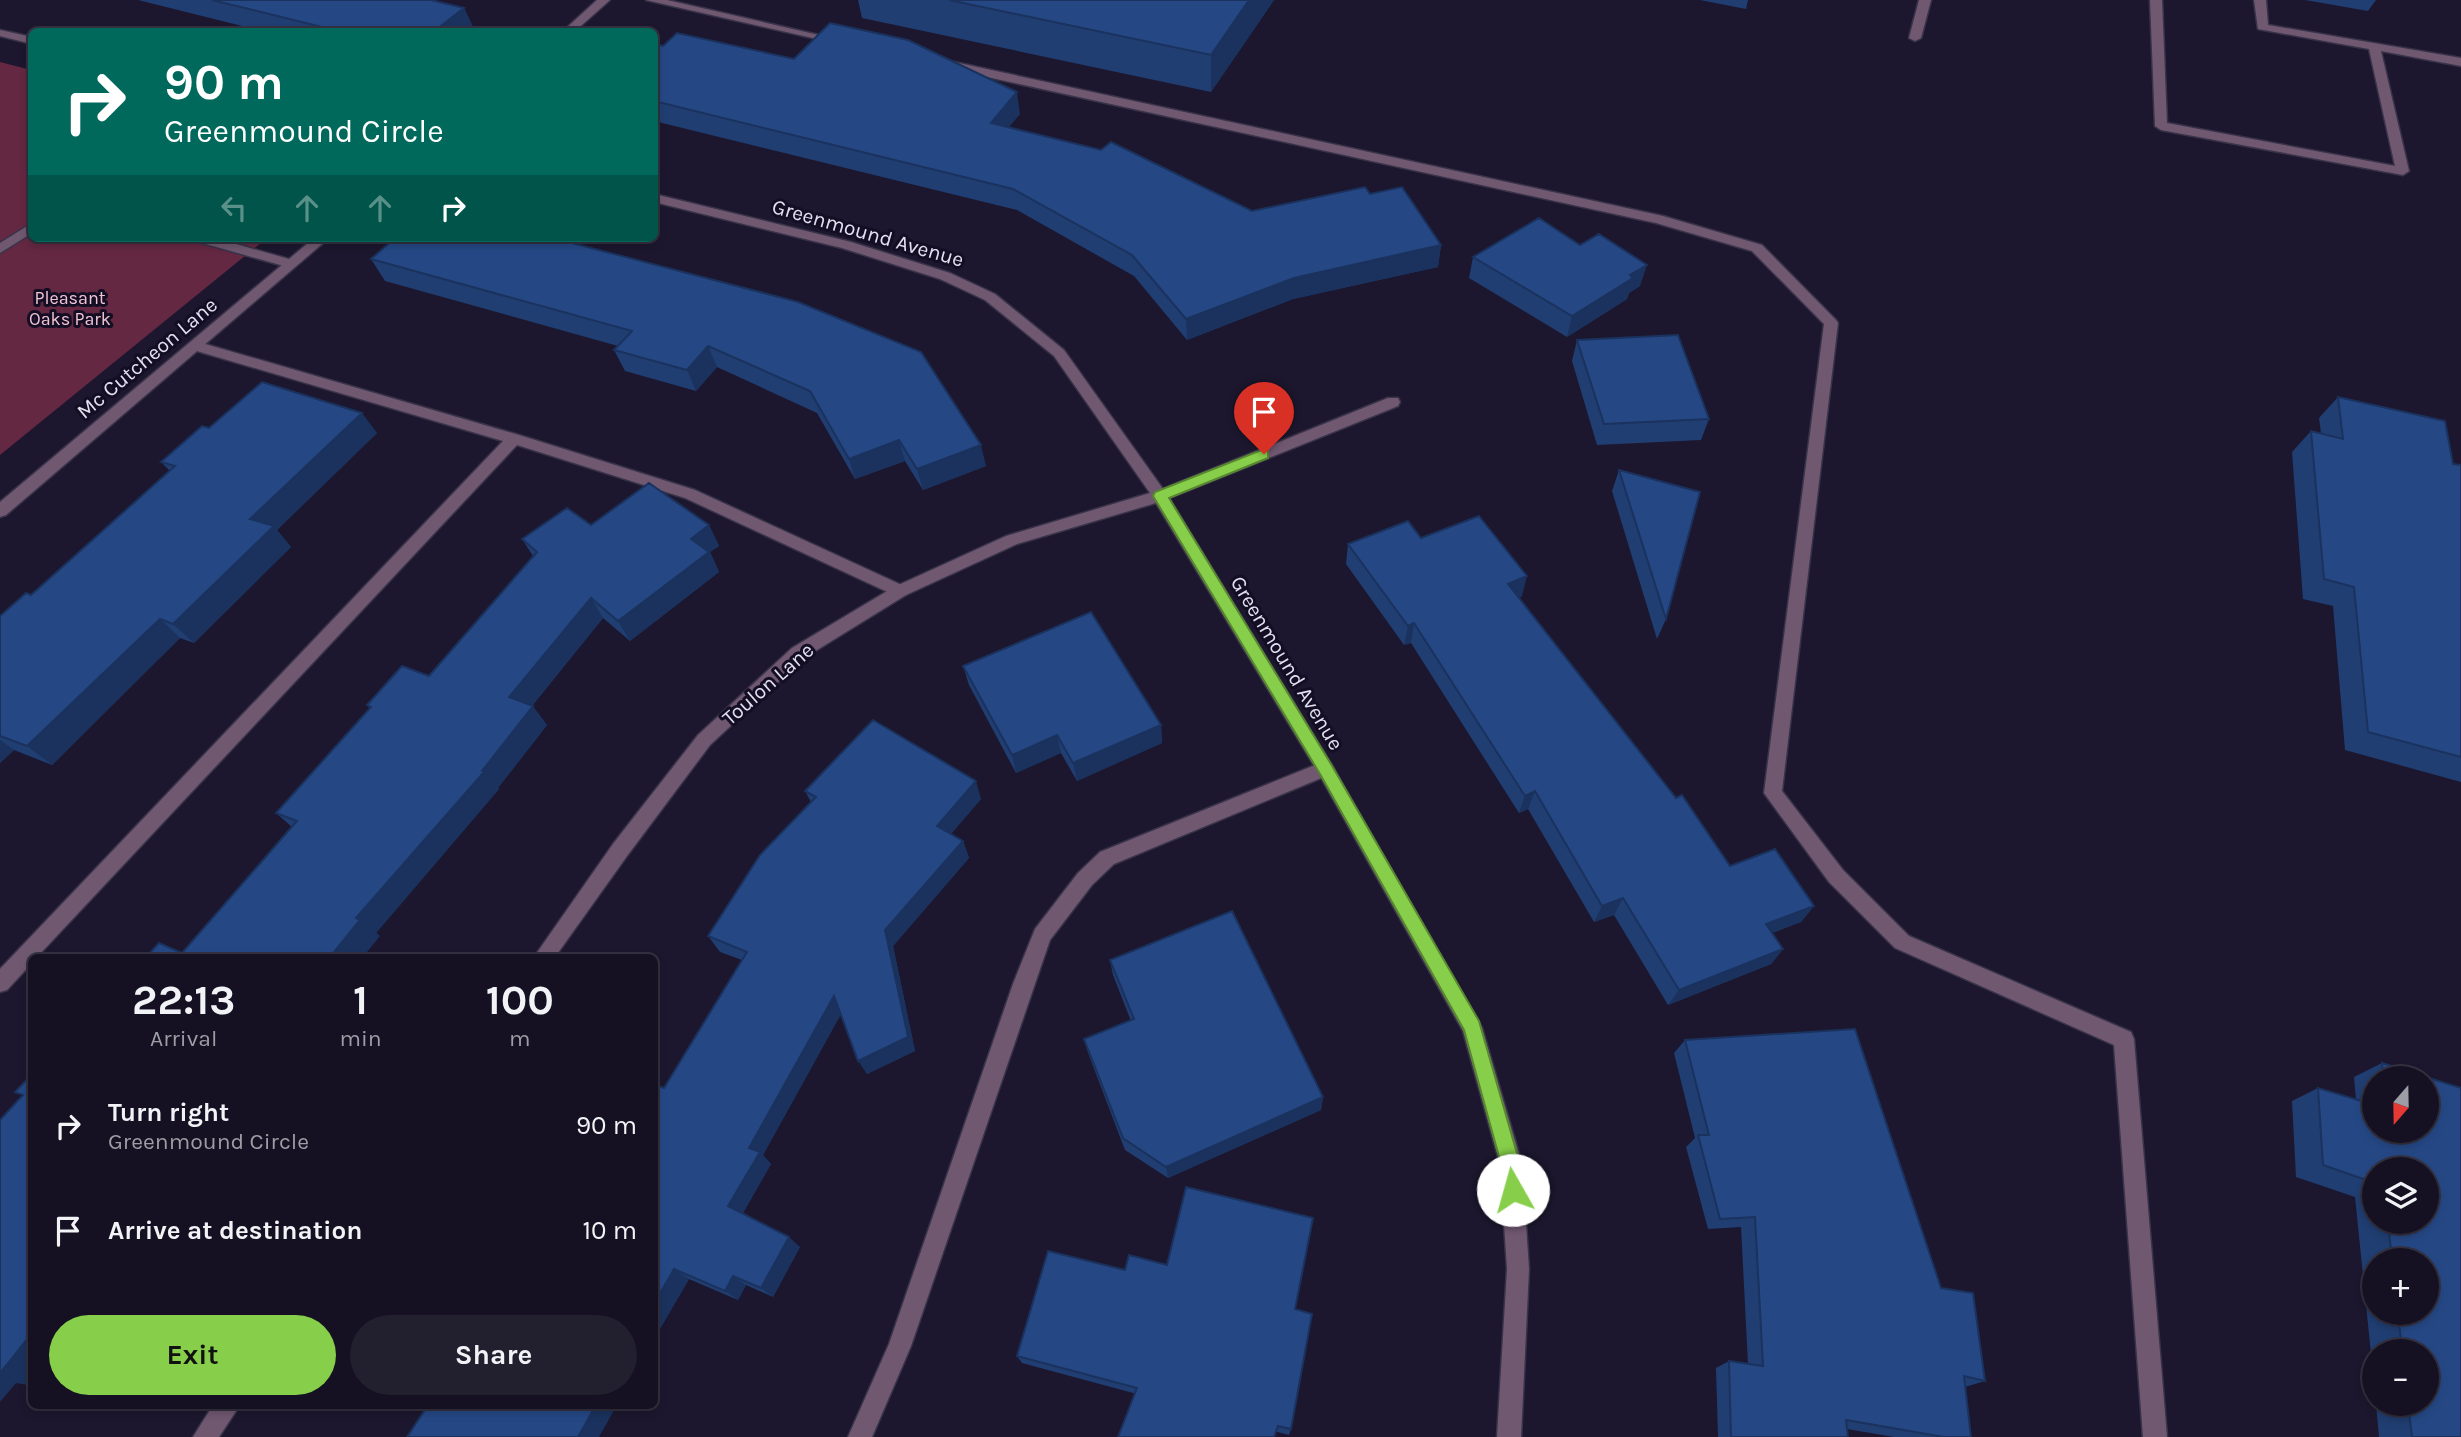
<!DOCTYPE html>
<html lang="en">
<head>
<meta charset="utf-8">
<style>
	:root { --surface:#151122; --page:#221f2f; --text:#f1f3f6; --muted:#9d9da5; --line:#343140; --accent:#87cf4a }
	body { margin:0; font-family:Karla,sans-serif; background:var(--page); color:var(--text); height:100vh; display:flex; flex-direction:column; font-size:26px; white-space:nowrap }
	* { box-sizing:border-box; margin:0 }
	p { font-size:23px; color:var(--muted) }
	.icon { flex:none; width:38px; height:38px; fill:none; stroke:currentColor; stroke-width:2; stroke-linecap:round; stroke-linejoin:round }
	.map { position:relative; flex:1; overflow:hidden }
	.sheet { position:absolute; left:28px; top:954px; width:630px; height:455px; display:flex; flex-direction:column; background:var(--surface); border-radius:10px; box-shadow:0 4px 10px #0003,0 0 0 2px var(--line) }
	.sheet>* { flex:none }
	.top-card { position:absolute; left:28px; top:28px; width:630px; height:214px; border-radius:10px; box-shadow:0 4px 10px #0003,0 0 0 2px var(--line); background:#00695c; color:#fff; overflow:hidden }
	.needle { width:46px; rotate:200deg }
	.fabs { position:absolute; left:2362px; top:1066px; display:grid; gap:14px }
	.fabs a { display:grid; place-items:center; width:77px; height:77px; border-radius:50%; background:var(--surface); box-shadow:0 4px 10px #0003,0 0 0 2px var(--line); font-size:35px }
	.pin { position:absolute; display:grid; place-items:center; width:60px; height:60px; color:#fff; margin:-72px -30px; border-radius:50% 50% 50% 0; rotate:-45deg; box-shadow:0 0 7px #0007 }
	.pin .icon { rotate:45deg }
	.me { position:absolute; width:77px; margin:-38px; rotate:353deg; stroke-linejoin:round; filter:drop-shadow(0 0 5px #0008) }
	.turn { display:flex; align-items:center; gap:24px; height:147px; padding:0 21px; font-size:32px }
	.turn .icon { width:91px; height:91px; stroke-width:2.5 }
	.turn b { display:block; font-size:49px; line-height:60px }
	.lanes { display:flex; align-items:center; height:66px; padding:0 21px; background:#0003; justify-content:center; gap:35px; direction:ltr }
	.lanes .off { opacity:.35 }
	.eta { display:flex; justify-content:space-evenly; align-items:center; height:119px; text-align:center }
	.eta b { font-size:42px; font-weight:700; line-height:49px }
	.action { display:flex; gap:14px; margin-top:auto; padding:14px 21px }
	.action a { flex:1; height:80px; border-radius:42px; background:var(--accent); color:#111; font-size:28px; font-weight:700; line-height:80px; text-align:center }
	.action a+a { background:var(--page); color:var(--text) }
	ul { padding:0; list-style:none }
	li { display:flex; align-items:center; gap:21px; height:105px; padding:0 21px }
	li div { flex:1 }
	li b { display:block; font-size:26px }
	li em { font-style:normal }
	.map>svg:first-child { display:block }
	.green { fill:#652842 }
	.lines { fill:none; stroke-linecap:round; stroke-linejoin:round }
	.service-casing { stroke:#383349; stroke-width:3 }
	.minor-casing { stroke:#383349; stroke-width:3 }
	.tertiary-casing { stroke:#383349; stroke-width:3 }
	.service { fill:#705871; fill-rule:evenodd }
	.minor { fill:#705871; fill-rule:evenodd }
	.tertiary { fill:#705871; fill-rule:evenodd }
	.wall { fill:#203e72; fill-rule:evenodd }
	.shaded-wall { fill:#1a325d }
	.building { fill:#254885; stroke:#1a325d; stroke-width:2 }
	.route { fill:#87cf4a; stroke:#588730; stroke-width:2 }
	.labels { text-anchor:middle; stroke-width:6; stroke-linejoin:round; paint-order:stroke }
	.far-park-label { font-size:18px; fill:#f1c3d3; stroke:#130e24 }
	.street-label { font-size:21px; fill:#e3e1f1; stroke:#130e24 }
</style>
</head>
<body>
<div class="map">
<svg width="2461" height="1437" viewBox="0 0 2461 1437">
	<rect width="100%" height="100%" fill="#1c172e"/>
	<path class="green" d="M0,62L31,70L32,238H267L0,455Z"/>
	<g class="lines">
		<defs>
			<path id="service" d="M646,0H667L845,41L839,44Z
				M1919,0H1931L1921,38L1915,41L1909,38Z
				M2150,0H2162L2167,123L2395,166L2369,49L2258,29L2254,0H2266L2268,25L2461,58V66L2381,51L2409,171L2403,175L2161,130L2155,126Z
				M945,60L1663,216L1762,245L1836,320L1838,323L1782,791L1843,870L1909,936L2131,1032L2134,1039L2167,1437H2143L2114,1045L1895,948L1829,882L1764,793L1824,324L1752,251L1656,223L941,67V61Z
				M32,223V233L0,253V243Z
				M193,238H215L296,261L298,264L291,268L195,241Z
				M195,341L519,435L695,490L906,587L908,591L906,595H894L685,498L517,445L37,957H32V963L7,990L0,992V969L503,441L190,349V343Z
				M1325,761L1331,764L1334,769L1331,774L1114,864L1092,885L1050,940L911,1346L872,1437H848L889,1344L1013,984L1035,929L1078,873L1100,852Z"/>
			<path id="minor" d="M0,30L32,37V44L0,36Z
				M654,194L851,242L950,273L995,294L1064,350L1163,489L1388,398H1398L1400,402L1398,406L1169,498L1331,764L1482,1028L1522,1164L1529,1269L1521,1437H1497L1507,1269L1500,1164L1463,1031L1319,774L1156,503L1017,544L906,595L804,658L710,745L627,856L555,957H534L613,844L698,735L792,648L894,587L1006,536L1150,493L1054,356L985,300L940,279L842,248L654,202Z
				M213,1405H240L219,1437H193Z"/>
			<path id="tertiary" d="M597,0H610L574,32H562Z
				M314,238H329L6,515L0,517V502Z"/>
		</defs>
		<use href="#service" class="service-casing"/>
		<use href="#minor" class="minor-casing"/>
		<use href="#tertiary" class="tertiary-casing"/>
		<use href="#service" class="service"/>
		<use href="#minor" class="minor"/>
		<use href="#tertiary" class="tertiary"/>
	</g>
	<path class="wall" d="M138,0H436V1L464,8L474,29L471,32H266Z
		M858,0H1274L1211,92L862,18Z
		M1700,0H1748L1746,9Z
		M2305,0H2376L2368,11Z
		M654,44L1020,114L1008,127L1252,211L1370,194L1441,245L1438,267L1293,299L1187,340L1134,276L1017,210L654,121Z
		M553,238L986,466L923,490L905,461L855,479L817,413L717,367L696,391L625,371L614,350L618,346L385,281L371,259Z
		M1473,257L1640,286L1629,293L1627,299L1567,337L1469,278Z
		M1577,340L1709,419L1701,440L1597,445L1572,361Z
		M2338,397L2453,464L2461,465V782L2345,750L2333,606L2303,599L2292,452L2311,431L2321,433L2319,418Z
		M209,428L377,433L277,530L291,547L194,643L180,638L52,765L14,750L0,763V616L31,595L170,471L161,462Z
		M1619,470L1666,619L1657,639L1612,491Z
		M591,525H709L719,546L710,552L719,572L630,641L603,618L532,706L547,725L498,788L499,789L376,933L380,936L182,953L292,827L276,813L370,709L367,705L429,676L533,556L522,539Z
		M1421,538L1522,596L1519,598L1730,866L1814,906L1801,922L1772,933L1783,949L1771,964L1668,1005L1614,915L1594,922L1528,809L1519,813L1411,643L1404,645L1346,564L1348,544Z
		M963,666L1161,725L1162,743L1077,781L1061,753L1016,773L969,685Z
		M805,791L981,799L951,834L963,841L969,858L893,946L915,1051L867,1074L841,1014L763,1155L771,1164L743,1213L800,1247L773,1297L746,1285L738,1300L689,1279L654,1339L664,1088L742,960L720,952L708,936L811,802Z
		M1110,960L1323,1097L1321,1110L1168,1178L1125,1150L1088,1053L1084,1039L1131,1021L1113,975Z
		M1685,1040L1941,1288L1985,1381L1965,1387L1971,1437H1894L1847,1429L1848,1437H1718L1716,1368L1729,1361L1748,1364L1741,1227L1708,1229L1686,1147L1695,1138L1674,1053Z
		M2382,1063L2461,1088V1437H2379L2376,1404H2427V1351H2375V1393L2355,1197L2296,1177L2292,1101L2318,1088L2356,1100L2354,1077ZM2375,1078H2427V1130H2375ZM2375,1169H2427V1222H2375ZM2375,1260H2427V1312H2375Z
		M1125,1270L1295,1309L1291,1429L1289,1435L1022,1363L1017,1356Z"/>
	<path class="shaded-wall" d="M1249,0H1274L1211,92V55Z
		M464,8L474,29L471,32H433Z
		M1017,92L1020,114L994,145L991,123Z
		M1441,245L1438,267L1293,299L1187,340L1186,319L1294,278Z
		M1647,265L1640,286L1629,293L1627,299L1567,337L1572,316L1630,275Z
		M708,346L717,367L696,391L687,370Z
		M362,413L377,433L277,530L291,547L194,643L173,624L250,519Z
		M899,440L905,461L855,479L849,459Z
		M981,445L986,466L923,490L917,469Z
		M709,525L719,546L710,552L719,572L630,641L618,621L691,539Z
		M1527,576L1522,596L1503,604L1508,584Z
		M591,598L603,618L524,716L509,697Z
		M160,619L180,638L52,765L27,746Z
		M1414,623L1411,643L1404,645L1408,626Z
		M533,706L547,725L498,788L499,789L376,933L380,936L363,957H330L356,918L482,771Z
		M1161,725L1162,743L1077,781L1073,763Z
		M1057,735L1061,753L1016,773L1012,755Z
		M0,740L14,750L0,763Z
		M976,781L981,799L943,843L937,826Z
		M1535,791L1528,809L1519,813L1525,796Z
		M963,841L969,858L893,946L915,1051L867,1074L858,1061L885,930Z
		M1623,898L1614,915L1594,922L1602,906Z
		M1814,906L1801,922L1754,939L1766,924Z
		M1783,949L1771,964L1668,1005L1679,990Z
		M834,996L843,1010L763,1155L771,1164L741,1216L728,1206L749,1148Z
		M1323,1097L1321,1110L1168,1178L1166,1167Z
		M789,1237L800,1247L773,1297L761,1288Z
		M674,1269L689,1279L654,1339V1304Z
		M733,1276L746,1285L738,1300L725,1291Z
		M32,1333V1381L28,1385L16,1383L0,1402V1373Z
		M596,1405H617L599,1437H578Z"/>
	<path class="building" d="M212,0H431L464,8L433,32H342Z
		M949,0H1249L1211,55Z
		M830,23L908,40L1017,92L991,123L1101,150L1111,142L1252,211L1365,187L1370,194L1402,187L1441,245L1294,278L1186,319L1132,255L1013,189L654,101V44L663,46L677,33L794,59Z
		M1539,218L1580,245L1599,234L1647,265L1630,275L1633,278L1572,316L1473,257Z
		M395,238H553L798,302L921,352L981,445L917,469L899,440L849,459L810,391L708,346L687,370L614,350L632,331L371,259Z
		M1678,335L1709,419L1604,424L1577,340Z
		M262,382L362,413L250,519L274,526L173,624L160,619L27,746L0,736V616L26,593L31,595L175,466L161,462L202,426L209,428Z
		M2338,397L2445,421L2453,464L2461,465V757L2368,732L2354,587L2324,579L2311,431L2343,439Z
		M1619,470L1700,492L1666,619Z
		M649,483L709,525L691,539L709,552L618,621L591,598L509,697L533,706L482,771L484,772L356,918L360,920L330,957H146L159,943L182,953L297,821L276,813L371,707L367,705L402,666L429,676L537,552L522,539L567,508L591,525Z
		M1479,516L1527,576L1508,584L1676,798L1682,795L1730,866L1775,849L1814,906L1766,924L1783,949L1679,990L1623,898L1602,906L1535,791L1525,796L1414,623L1408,626L1348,544L1408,521L1421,538Z
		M1091,612L1161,725L1073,763L1057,735L1012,755L963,666Z
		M873,720L976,781L937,826L963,841L885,930L908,1037L858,1061L834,996L749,1148L760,1152L728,1206L789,1237L761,1288L733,1276L725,1291L674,1269L654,1304V1084L664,1088L747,952L708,936L760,855L816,797L805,791Z
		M1232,911L1323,1097L1166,1167L1123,1138L1084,1039L1134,1019L1110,960Z
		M1855,1029L1941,1288L1973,1293L1985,1381L1964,1376L1971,1437H1944L1846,1420L1848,1437H1731L1729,1361L1763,1366L1755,1217L1720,1219L1698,1135H1709L1685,1040Z
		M2382,1063L2461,1088V1437H2412L2408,1404H2427V1351H2402L2398,1312H2427V1260H2392L2388,1222H2427V1169H2375V1183L2323,1165L2318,1088L2375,1105V1130H2427V1078H2383Z
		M32,1074V1333L0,1373V1120L23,1095L15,1092Z
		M1186,1187L1313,1218L1295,1309L1312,1314L1291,1429L1278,1426L1274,1437H1118L1137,1388L1017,1356L1048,1251L1125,1270L1129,1255L1167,1265Z
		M428,1405H596L578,1437H407Z"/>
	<path class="route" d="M1264,449L1268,451V458L1169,498L1331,764L1479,1021L1520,1164L1522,1190L1519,1197L1513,1200L1506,1197L1501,1164L1464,1030L1320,774L1153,496L1155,492Z"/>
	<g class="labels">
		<g class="far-park-label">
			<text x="70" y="304">Pleasant<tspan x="70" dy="21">Oaks Park</tspan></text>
		</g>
		<g class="street-label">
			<text transform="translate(868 233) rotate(16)" y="7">Greenmound Avenue</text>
			<text transform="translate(147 358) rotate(-40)" y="7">Mc Cutcheon Lane</text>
			<text transform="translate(1287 663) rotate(59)" y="7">Greenmound Avenue</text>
			<text transform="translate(768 684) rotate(-41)" y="7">Toulon Lane</text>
		</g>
	</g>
</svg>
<div class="fabs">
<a><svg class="needle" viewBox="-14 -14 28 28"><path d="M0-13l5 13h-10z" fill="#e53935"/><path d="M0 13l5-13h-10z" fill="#9d9da5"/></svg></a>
<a><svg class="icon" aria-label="layers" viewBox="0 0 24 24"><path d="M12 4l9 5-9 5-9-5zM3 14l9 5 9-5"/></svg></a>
<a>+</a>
<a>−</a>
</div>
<div class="pin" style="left:1264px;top:454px;background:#d93025"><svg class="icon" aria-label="arrive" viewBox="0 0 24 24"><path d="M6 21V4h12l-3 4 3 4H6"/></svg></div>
<svg class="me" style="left:1513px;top:1190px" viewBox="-20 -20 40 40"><circle r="19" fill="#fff"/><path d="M0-13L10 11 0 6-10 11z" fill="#87cf4a"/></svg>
<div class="top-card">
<div class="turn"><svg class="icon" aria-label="right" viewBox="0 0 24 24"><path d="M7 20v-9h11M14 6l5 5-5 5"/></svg><div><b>90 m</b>Greenmound Circle</div></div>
<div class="lanes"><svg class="icon off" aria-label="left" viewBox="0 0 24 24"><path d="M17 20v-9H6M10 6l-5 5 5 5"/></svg><svg class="icon off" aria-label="ahead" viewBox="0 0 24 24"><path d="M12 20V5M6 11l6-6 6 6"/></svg><svg class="icon off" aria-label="ahead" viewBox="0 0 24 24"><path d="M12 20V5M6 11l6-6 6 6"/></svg><svg class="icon" aria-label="right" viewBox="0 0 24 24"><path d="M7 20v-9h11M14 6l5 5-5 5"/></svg></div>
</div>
<section class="sheet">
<div class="eta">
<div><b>22:13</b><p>Arrival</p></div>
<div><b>1</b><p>min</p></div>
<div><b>100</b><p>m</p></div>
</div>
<ul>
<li><svg class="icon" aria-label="right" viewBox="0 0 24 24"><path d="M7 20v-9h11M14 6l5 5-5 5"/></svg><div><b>Turn right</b><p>Greenmound Circle</p></div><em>90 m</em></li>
<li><svg class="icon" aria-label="arrive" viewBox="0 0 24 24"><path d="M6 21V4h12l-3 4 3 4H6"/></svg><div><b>Arrive at destination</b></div><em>10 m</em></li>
</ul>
<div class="action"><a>Exit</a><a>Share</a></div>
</section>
</div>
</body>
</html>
